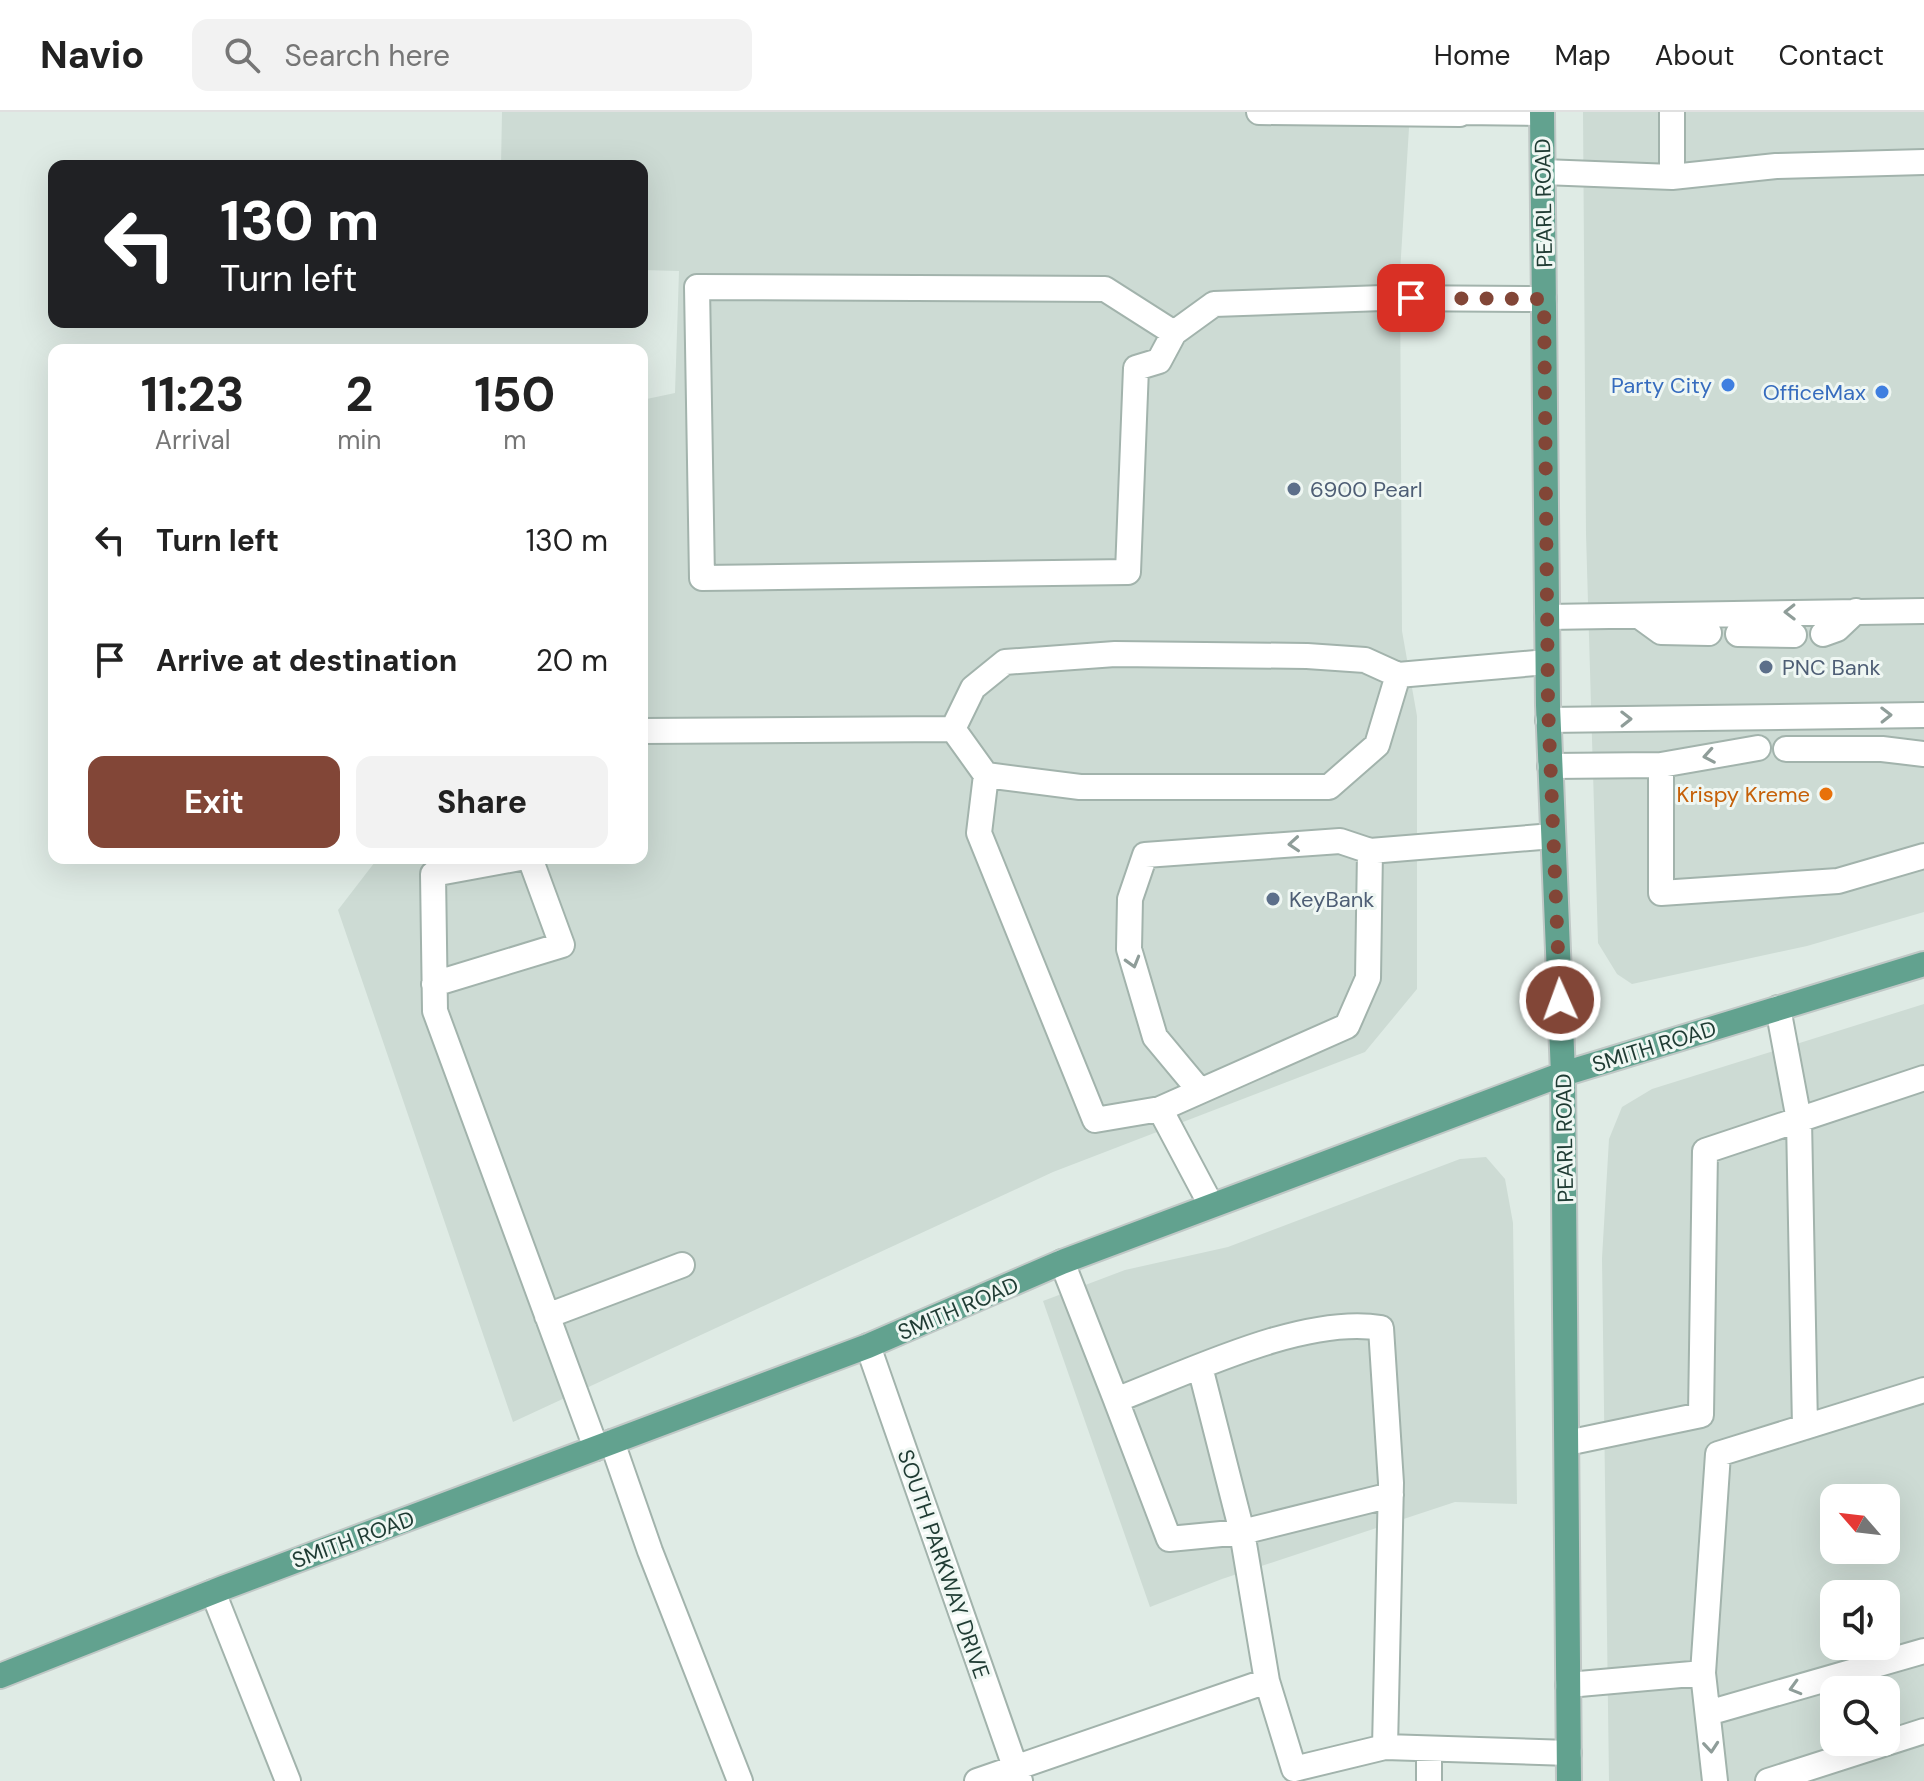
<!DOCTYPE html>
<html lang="en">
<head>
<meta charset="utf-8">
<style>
	:root { --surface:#fff; --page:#f2f2f2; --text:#222; --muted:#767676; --line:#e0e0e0; --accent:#824637 }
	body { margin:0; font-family:"DM Sans",sans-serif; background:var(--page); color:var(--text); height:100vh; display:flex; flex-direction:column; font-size:30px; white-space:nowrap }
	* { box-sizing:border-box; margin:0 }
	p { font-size:26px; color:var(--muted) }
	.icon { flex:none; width:44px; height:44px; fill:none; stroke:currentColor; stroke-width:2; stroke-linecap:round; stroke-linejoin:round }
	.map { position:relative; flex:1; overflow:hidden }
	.sheet { position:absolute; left:48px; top:232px; width:600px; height:520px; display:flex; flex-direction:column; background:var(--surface); border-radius:16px; box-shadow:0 8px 32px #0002 }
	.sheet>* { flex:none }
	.top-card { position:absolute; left:48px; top:48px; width:600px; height:168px; border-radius:16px; box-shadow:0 8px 32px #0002; background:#202124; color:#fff; overflow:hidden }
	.needle { width:52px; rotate:298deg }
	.fabs { position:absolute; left:1820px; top:1372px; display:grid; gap:16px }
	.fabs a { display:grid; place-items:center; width:80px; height:80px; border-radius:16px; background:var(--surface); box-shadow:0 8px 32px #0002; font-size:40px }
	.pin { position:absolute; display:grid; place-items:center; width:68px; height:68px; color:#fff; margin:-34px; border-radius:16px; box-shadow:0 4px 12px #0006 }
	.me { position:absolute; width:88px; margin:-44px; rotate:358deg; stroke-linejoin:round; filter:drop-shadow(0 0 6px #0008) }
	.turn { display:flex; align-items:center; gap:28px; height:168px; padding:0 40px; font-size:36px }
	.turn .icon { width:104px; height:104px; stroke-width:2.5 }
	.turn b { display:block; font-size:56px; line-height:68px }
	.eta { display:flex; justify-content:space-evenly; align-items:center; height:136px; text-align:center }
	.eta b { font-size:48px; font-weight:700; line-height:56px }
	.primary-button { display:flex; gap:16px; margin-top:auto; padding:16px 40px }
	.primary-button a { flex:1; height:92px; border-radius:16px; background:var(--accent); color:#fff; font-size:32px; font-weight:700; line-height:92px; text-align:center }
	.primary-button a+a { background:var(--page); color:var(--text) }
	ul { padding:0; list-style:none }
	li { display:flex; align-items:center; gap:24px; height:120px; padding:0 40px }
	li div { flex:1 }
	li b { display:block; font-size:30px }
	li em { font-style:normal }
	header { display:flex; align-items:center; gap:48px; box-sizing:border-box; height:112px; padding:0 40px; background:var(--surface); border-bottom:2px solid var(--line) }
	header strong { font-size:38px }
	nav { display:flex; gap:44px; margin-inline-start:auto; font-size:28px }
	.search { width:560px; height:72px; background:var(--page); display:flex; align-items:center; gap:20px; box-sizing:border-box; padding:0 28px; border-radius:16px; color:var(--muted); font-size:30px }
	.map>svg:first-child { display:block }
	.built { fill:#cddbd4; fill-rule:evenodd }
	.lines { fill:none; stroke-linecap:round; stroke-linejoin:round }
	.minor-casing { stroke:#a2b3ac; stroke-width:28 }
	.major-casing { stroke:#c0c8c6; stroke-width:28 }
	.minor { stroke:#fff; stroke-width:24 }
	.major { stroke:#62a28f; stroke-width:24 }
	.oneway { stroke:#8f9d99 }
	.route { stroke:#824637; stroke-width:14; stroke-dasharray:0 25.2 }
	.shop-dot { fill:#3f7fe0; stroke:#eff7f3; stroke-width:3 }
	.service-dot { fill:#5c6f8a; stroke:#eff7f3; stroke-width:3 }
	.food-dot { fill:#e8710a; stroke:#eff7f3; stroke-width:3 }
	.labels { text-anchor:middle; stroke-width:6; stroke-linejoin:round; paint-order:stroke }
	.street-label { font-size:22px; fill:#1f3b33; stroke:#eff7f3 }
	.shop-label { font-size:22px; fill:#366cbe; stroke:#eff7f3; text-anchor:end }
	.service-label { font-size:22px; fill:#4e5e75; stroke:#eff7f3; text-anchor:start }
	.food-label { font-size:22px; fill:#c56008; stroke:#eff7f3; text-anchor:end }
</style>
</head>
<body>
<header>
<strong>Navio</strong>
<div class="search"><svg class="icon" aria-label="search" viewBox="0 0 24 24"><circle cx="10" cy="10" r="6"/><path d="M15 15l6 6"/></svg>Search here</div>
<nav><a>Home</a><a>Map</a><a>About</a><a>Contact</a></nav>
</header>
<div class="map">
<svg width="1924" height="1669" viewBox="0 0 1924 1669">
	<rect width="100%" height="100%" fill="#dfebe5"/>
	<path class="built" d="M502,0H1410L1400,160L1402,519L1417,604V877L1365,940L1053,1060L513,1310L338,798L378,746H642V288L675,281L679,159L642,158V54H501Z
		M1583,0H1924V800L1807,834L1632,872L1617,862L1598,831L1586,422Z
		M1924,892V1669H1609L1602,1146L1609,1027L1622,995L1652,977ZM1834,1386H1886V1438H1834ZM1834,1482H1886V1534H1834ZM1834,1578H1886V1630H1834Z
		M1486,1045L1505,1067L1513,1111L1517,1392L1455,1390L1222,1467L1150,1495L1043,1189L1125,1158L1228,1135L1460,1047Z"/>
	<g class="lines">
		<defs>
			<path id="minor" d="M1259,0L1460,2
				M1460,0L1542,1
				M1543,60L1672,65L1776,54L1924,50
				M1672,65V0
				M697,175L1105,177L1174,221L1159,249L1136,256L1128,460L702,466Z
				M1174,221L1214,192L1383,186L1544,187
				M1639,504L1661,520L1709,521
				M1547,505L1924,499
				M1738,522L1794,523
				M1823,522L1837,517L1856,499
				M1398,563L1365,548L1307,544L1115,542L1005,550L973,576L953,617L986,663L1080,675H1329L1377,633L1398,563L1547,550
				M1548,608L1924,603
				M642,619L953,617
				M1786,637H1882L1924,642
				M1661,653L1758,636
				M1550,654L1661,653V781L1838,769L1924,744
				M986,663L979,721L1095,1008L1160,997L1211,1093
				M520,746L433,762L435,899L596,1336
				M434,872L562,833L530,746
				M1778,896L1799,1008L1805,1315
				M1200,979L1155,925L1129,837L1130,787L1145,743L1340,729L1370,739
				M1160,997L1347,914L1368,866L1370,739L1553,724
				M1062,1150L1116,1288C1189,1260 1304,1203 1381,1216L1391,1371L1385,1635L1569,1641
				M547,1204L682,1153
				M868,1234L1020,1669
				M1116,1288L1169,1427L1242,1420L1200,1255
				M612,1330L650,1439L740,1669
				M1567,1331L1701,1303L1705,1039L1924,966
				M213,1480L288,1669
				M1703,1561L1715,1669
				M1568,1573L1703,1561L1718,1342L1924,1278
				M1708,1601L1924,1539
				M1385,1635L1294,1657L1267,1569L1242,1420L1391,1383
				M1429,1637V1669
				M977,1669L1267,1569
				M1768,1669L1924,1619"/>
			<path id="major" d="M1542,0L1548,593L1563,962L1569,1669
				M0,1564L223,1476L868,1234L1062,1150L1563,962L1924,852"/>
		</defs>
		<use href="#minor" class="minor-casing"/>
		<use href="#major" class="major-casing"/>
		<use href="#minor" class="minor"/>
		<use href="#major" class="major"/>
	</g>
	<defs><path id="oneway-chevron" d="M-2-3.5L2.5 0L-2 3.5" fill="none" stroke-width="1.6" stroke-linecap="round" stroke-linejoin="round" transform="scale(2)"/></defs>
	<g class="oneway">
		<use href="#oneway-chevron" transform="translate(1790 500) rotate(179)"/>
		<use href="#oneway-chevron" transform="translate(1886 603) rotate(-1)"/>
		<use href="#oneway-chevron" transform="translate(1626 607) rotate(-1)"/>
		<use href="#oneway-chevron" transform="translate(1709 644) rotate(170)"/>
		<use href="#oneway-chevron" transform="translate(1294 732) rotate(176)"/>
		<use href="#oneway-chevron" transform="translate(1133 850) rotate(74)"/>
		<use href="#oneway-chevron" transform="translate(1795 1576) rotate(164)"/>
		<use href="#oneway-chevron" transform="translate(1711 1635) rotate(85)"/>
	</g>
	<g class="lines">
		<path class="route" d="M1411,186L1544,187L1548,593L1560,888"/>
	</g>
	<g class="shop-dot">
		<circle cx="1728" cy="273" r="8"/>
		<circle cx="1882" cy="280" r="8"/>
	</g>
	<g class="service-dot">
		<circle cx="1294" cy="377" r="8"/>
		<circle cx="1766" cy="555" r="8"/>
		<circle cx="1273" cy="787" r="8"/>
	</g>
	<circle class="food-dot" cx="1826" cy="682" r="8"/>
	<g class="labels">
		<g class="street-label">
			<text transform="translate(1543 91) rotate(-91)" y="8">PEARL ROAD</text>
			<text transform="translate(1654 934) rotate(-17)" y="8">SMITH ROAD</text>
			<text transform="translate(1564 1026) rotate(-91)" y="8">PEARL ROAD</text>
			<text transform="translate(958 1196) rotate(-23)" y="8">SMITH ROAD</text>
			<text transform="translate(353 1427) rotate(-20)" y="8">SMITH ROAD</text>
			<text transform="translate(944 1452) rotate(71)" y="8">SOUTH PARKWAY DRIVE</text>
		</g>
		<g class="shop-label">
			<text x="1712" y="281">Party City</text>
			<text x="1866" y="288">OfficeMax</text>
		</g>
		<g class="service-label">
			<text x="1310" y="385">6900 Pearl</text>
			<text x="1782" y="563">PNC Bank</text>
			<text x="1289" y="795">KeyBank</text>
		</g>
		<g class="food-label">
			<text x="1810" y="690">Krispy Kreme</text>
		</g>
	</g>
</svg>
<div class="fabs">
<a><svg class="needle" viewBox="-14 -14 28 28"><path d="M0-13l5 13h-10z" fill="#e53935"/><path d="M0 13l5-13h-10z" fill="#767676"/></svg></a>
<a><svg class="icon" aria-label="sound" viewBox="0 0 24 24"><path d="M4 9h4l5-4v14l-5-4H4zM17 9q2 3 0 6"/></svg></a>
<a><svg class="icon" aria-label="search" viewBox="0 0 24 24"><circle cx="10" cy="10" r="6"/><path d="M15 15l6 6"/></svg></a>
</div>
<div class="pin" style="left:1411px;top:186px;background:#d93025"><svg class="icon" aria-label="arrive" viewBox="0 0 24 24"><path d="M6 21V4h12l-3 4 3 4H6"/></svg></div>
<svg class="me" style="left:1560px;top:888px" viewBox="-20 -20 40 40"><circle r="17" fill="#824637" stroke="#fff" stroke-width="3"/><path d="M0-11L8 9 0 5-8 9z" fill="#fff"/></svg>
<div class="top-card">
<div class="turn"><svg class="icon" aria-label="left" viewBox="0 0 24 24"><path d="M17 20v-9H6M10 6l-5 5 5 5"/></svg><div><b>130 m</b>Turn left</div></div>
</div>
<section class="sheet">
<div class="eta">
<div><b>11:23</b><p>Arrival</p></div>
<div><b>2</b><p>min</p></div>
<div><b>150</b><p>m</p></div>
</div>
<ul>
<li><svg class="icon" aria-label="left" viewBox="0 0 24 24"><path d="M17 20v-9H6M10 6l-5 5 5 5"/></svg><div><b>Turn left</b></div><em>130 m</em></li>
<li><svg class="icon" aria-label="arrive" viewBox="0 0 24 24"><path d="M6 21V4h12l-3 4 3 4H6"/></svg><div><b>Arrive at destination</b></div><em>20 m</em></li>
</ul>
<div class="primary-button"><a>Exit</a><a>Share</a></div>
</section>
</div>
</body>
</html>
